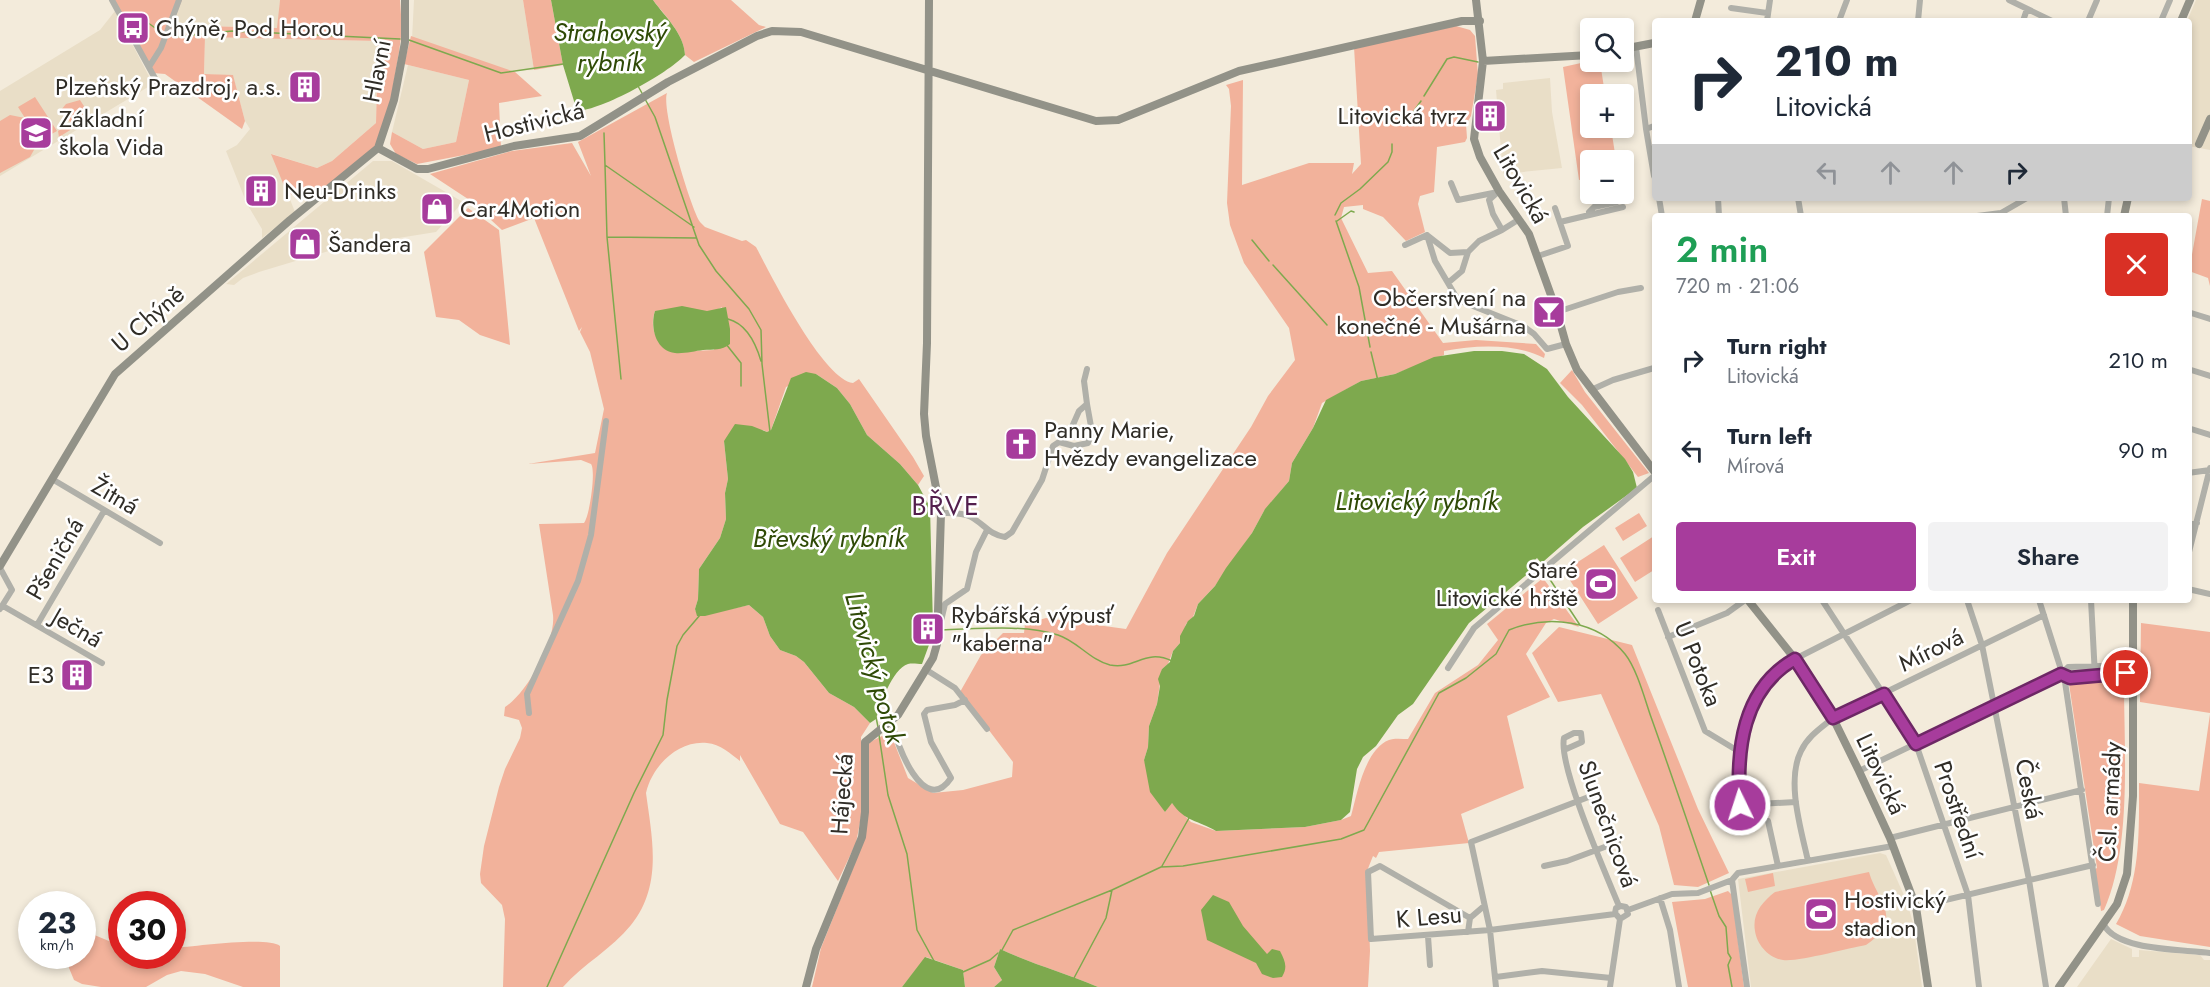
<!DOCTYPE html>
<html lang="en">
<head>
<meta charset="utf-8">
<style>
	:root { --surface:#fff; --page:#f2f2f3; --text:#1f2937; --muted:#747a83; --accent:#a73c9c }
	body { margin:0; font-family:Jost,sans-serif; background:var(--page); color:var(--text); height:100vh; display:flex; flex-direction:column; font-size:22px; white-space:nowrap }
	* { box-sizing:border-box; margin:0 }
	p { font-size:20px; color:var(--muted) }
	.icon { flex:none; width:33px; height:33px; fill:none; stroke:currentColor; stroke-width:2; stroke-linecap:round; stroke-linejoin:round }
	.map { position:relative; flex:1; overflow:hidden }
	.sheet { position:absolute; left:1652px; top:213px; width:540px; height:390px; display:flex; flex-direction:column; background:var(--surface); border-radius:6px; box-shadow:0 3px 9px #0003 }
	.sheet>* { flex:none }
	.guide { position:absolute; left:1652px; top:18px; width:540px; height:183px; border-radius:6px; box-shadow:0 3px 9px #0003; background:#fff; color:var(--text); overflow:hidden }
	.controls { position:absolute; left:1580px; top:18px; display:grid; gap:12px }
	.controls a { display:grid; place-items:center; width:54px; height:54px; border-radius:6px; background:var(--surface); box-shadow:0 3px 9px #0003; font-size:30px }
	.speed { position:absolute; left:18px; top:891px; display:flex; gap:12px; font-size:30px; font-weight:700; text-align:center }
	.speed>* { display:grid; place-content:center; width:78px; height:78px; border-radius:50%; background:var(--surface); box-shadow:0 3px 9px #0003; line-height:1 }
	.speed small { font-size:15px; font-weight:400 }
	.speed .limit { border:9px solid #d22; background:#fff; color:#111 }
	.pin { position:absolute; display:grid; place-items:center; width:51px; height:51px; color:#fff; margin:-26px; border:3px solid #fff; border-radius:50%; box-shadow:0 2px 6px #0007 }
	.me { position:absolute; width:66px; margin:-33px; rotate:356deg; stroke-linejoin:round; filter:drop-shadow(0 0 4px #0008) }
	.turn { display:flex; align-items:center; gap:21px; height:126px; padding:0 24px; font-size:27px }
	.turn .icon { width:78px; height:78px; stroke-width:2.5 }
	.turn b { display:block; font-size:42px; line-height:51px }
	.lanes { display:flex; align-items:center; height:57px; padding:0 24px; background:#0003; justify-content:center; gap:30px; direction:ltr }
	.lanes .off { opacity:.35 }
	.round { display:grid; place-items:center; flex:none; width:63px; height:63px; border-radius:6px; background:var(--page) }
	.headline { display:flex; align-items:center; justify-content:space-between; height:102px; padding:0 24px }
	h1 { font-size:36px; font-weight:600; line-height:45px; color:#1e9e55 }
	.action { display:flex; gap:12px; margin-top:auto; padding:12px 24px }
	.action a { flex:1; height:69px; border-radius:6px; background:var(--accent); color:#fff; font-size:24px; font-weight:600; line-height:69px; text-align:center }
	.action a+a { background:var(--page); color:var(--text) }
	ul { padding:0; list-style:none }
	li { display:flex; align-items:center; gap:18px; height:90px; padding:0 24px }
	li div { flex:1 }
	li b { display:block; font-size:22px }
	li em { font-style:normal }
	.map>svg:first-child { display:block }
	.built { fill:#e9dec7 }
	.green { fill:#f2b29b; fill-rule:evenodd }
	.water { fill:#7ea94e }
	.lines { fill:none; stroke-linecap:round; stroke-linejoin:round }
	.stream { stroke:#7ea94e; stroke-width:1.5 }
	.street { stroke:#b0b0a9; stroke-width:6 }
	.secondary { stroke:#929288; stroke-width:8 }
	.route-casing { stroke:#6d2765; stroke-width:15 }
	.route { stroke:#a73c9c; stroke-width:10 }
	.labels { text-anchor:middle; stroke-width:5; stroke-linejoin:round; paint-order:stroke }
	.poi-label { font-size:24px; fill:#302d27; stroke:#fff; text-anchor:start }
	.street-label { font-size:24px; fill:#302d27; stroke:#fff }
	.water-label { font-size:26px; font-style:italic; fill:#2f4a06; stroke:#fff }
	.quarter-label { font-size:27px; letter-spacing:1.5px; fill:#531f4d; stroke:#fff }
</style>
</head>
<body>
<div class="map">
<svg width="2210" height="987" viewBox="0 0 2210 987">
	<rect width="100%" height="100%" fill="#f3ebdb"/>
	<path class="built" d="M182,0H280L278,28L171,25Z
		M414,0H523L534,70L501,71L412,39Z
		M2196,0H2210V150L2189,146L2187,21Z
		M115,11L153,84L0,176V91L100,30Z
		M205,37L378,41L376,123L332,161L317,168L272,154L295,212L262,238V229L247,204L226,151L237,145L250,129L245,121L233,76L204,74Z
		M408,65L469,80L456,142L423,149L392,132Z
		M1550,78L1552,112L1562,168L1503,174L1496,90L1503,89V83Z
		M373,161H392L463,202L436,232L342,247L259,272L243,278L234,285L226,284Z
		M1880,853L1886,855L1907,902L1913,923L1922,987H1751L1738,879Z
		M2111,939L2132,949V957H2139V950L2200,955L2204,960H2210V987H2077Z"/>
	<path class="green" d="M112,0H182L172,25L277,28L280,0H400L402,29L399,52L391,99L376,147L310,200L287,193L271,154L317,168L332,161L376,123L378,41L205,37L204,74L233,75L245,121L242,129L165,74L153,73Z
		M523,0H551L563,65L534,70Z
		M653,0H731L759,25L766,27L694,62L685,55C684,34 666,17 653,0Z
		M1456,26L1470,30L1475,36L1478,75L1471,116L1466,124L1467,138L1465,142L1437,147L1434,192L1420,196L1418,204L1425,232L1406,241L1383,217L1363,209V205L1344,207L1341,218L1368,273L1392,271L1443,343L1476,340L1536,344L1545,354L1544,358C1515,343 1476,345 1444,351V355L1395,374L1361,381L1322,403L1313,428L1292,463L1289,481L1264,511L1252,533L1215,586L1198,604L1193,617L1186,624L1180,643L1173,651L1168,664L1162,669L1157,704L1149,726L1148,747L1144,760L1165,812L1171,802L1191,822L1216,831L1305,827L1341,820L1351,816C1357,794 1365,749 1389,740C1394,738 1402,739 1408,739L1435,693L1478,665L1498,640L1487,624L1543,578L1579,627L1554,619L1546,623L1526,654L1550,697L1507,716L1524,788L1461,814L1469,843L1379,852L1376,858L1373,856L1367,871L1370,951L1368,987H1098C1065,973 1032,964 1000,949L994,967L1002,980L994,987H965L963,970L926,957L902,987H812L821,948L865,838L866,749L870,742L890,732L908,778L933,793L963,790L1012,777L1013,762L960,692L981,655L1003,633H1024L1025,624L1046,618L1126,629L1167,553L1251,427L1268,396L1295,360L1289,328L1244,263L1230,225L1227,203L1231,106L1229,89L1226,85L1243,80L1242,185L1309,163H1354L1352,174L1361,164L1354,47Z
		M411,36L515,72L542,96L499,103L501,148L417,164L396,154L390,144L392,132L423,149L456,142L469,80L404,64Z
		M1590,61L1600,62L1605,94H1590V128H1611L1616,160H1590V178L1579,180L1563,67Z
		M667,93C661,109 690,206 700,222L705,227L742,241L746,240L756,247C771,275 822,378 853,383L859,379L913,457L924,476L918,485L900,464L867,435L850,404L837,388L816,374L786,387L771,430L767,432L763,430L724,441L728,479L725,493L726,519L720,538L699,569L698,599L695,609L698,616L749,605L763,617L770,636L780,650L796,656L804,662L829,693L854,707L870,723L861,737L862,812L856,843L838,881L803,832L780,824L740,755V761C731,754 720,744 707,743C678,740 652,766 646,793C652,838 663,885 631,925C612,949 583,964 563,987H503L505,919L502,905L481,883L480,874L484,846L499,787L505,769L520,738L522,728L519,720L504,716L505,707C527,693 556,641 553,615L539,524L584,523C590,515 596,470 591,464L581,460L528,464L595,453L604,409L590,352L580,332L582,327L579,331L534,218L502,230L468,199L430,174L512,151L572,143L591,176L578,142ZM722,307L714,350L671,352C656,342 649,329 655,311H715Z
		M35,97L57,131L39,141L30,157L0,173V121L10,115L25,118L18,107Z
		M80,100L91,117L59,137L58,131L71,123L61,110L66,104Z
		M2202,199L2210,201V286L2208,278L2189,271Z
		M468,208L499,230L510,345L480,335L459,320L436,317L424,252Z
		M1572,370L1585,392L1649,473L1638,477L1582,405L1560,383Z
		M1639,513L1647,526L1623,541L1615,528Z
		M1654,536V570L1635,582L1620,558Z
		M1604,545L1638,598L1598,624L1564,571Z
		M2141,623L2210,632V713L2140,702Z
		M1559,627L1632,645L1698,809L1729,873L1698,887L1674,885L1659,826L1601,694L1558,702L1532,653Z
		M2121,678L2124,681C2124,750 2132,847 2104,910L2101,911L2095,869L2097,868L2069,684L2071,681Z
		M2210,714V947L2140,936L2116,924C2141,882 2139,831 2139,783L2199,791Z
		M1869,872C1877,901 1905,918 1866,945C1848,948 1799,962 1783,960C1769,958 1757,945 1755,931C1752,914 1762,902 1775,892Z
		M1773,873L1775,886L1748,892L1745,879Z
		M1728,891L1732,895L1744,987H1688L1672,902L1705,899Z
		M86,934H92L121,946L122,956H172L173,948C193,947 267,936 280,946V987H243L205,974L181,971L167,975L146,987H101L82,984L74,980L69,968L70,956H82L83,935Z"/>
	<path class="water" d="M551,0H653C665,17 684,33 685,55C667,74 602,110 577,111L563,65Z
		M682,306L707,311L726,307L730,329V344C721,351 714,349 703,350C695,351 683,354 675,353C655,351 650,326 655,311Z
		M1474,351H1502L1524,354L1547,369L1568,397L1625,459L1633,472L1637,488L1583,527L1544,561L1541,563L1537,558L1534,561L1537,566L1469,623L1413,704L1398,715L1376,746L1363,757L1357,769L1350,812L1341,820L1305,827L1216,831C1198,820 1185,822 1172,803L1165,812L1150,792L1144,760L1148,747L1149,726L1157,704L1160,686L1158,679L1162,669L1170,662L1173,651L1180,643V636L1188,621L1194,616L1198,604L1215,586L1226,568L1252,533L1265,509L1289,481L1292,463L1313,428L1326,400L1361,381L1395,374L1434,357Z
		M806,372L816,374L837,388L850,404L867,435L900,464L918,485L930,507L933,626L927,627L928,633L933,634L922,664C918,664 912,663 908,664C892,669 880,705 876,719L870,723L854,707L829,693L804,662L796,656L780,650L770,636L763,617L749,605L705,616H697L695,609L698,599L699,569L720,538L726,519L725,493L728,479L724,441L735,424L752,426L767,432L771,430L791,378Z
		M1213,895L1229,902L1243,926L1267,954L1272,949L1280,951C1285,961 1288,967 1282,977L1273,978L1262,974L1256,963L1207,940L1201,910Z
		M1000,949C1032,964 1065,973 1098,987H994L1002,980L994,967Z
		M925,957L963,970L965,987H902Z"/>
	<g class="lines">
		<path class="stream" d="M136,14L162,33
			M174,37L232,31L400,39
			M409,40L501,73L563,64
			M638,86L643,95
			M1424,96L1447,59L1454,57L1478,62
			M645,99L655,117L699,245L716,271L749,309L761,330L762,364L770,432
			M1413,118L1414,111L1421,101
			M604,133L605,165L694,227
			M605,165L607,237L696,238
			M1335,215L1341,203L1360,189L1388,162L1392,152V144
			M1336,221L1359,287L1370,347
			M1337,221L1351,211L1354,212
			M607,237L621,379
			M1252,240L1269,261
			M1273,265L1327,325
			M728,319C747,324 756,344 761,361
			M726,344L741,363V386
			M1371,352L1378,381
			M1549,578L1580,625
			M942,630C979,629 1022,624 1058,635C1077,641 1090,660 1110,665C1135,670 1145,648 1172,661
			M876,717L878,727
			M879,735L888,795L907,854L917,930L934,961
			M1162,866L1189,818
			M1710,890L1719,916L1726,927L1728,953L1731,958L1728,965L1732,987
			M1002,950L1013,930L1112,890
			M963,972L990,960L998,953
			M1074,978L1106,918L1112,890L1161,867L1183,866L1341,839L1364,830L1439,693L1466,678L1496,654L1509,630C1549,614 1597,620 1625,654C1637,669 1645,700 1651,717C1671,773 1690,829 1709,885
			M547,987L634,793L663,735L667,700L677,646L683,635L700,615"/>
		<path class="street" d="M112,0L157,82
			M2009,0L2052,21
			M1731,8L1767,13
			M1767,21L1770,0
			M1839,21L1847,0
			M1918,21L1920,0
			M2023,21L2027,9
			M2088,21L2097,0
			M2161,21L2170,0
			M1636,47L1646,129L1654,176
			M149,67L161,48L179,0
			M1646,129L1654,126
			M1451,183L1458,200L1498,192
			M1499,191L1489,200L1493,214L1502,230L1518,220
			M1659,198L1662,216
			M1718,198L1719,216
			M1798,198L1801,216
			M2064,198L2066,216
			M1589,212L1594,207L1617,202
			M1977,216L2001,213L2027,198
			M2107,216L2109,198
			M1560,222L1623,207
			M1427,235L1435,261L1458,300L1523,326L1534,334L1547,349L1566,344
			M1405,245L1427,235L1450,253L1468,252L1479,241L1502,230
			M1538,256L1568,246L1555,208
			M1449,282L1462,271L1468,252
			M1557,312L1618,292L1641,288
			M2188,312L2210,319
			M2188,369L2210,376
			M1591,390L1613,380L1654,368
			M2188,428L2210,435
			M1059,442L1074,446L1088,443L1092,432L1087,404
			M2188,473L2210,470
			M52,479L160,543
			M941,513C950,513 962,512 971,517C984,524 990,535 1005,537L1012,532L1042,480L1053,446L1068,436L1079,411L1087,404L1084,381L1087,369
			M2188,525L2197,523
			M2188,556L2210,468
			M0,568L12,590L0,609
			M2188,589L2210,594
			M1822,600L1916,744L1968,895L1979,987
			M1967,600L1982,645L2029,880L2046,987
			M2039,600L2065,682L2098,904
			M2091,600L2095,676
			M3,606L102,663
			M1658,610L1705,731L1738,751
			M37,625L104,511
			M940,625L945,604L967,589L976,552L987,530
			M1668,637L1727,613L1745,600
			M1448,668L1474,628L1654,476
			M925,669L955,688L987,729
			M2062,674L2070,678L2133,672
			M529,713L527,694L578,581L591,535L606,421
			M892,722C896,744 924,818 951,778L931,742L924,714L927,710L955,705L965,700
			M1564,750L1582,742L1581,733H1574L1564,738C1558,766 1606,874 1619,906
			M1859,771L2061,674L2068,667L2133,665
			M1796,802L1740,805L1738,751L1746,720L1757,697L1773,676L1795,659L1911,600
			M1768,821L1778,866
			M1890,838L2082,790
			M1808,861C1801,829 1786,781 1801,751C1808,736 1821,728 1833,718L2044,615
			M1544,866L1567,861L1618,842
			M1660,898L1670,930L1679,987
			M1916,907L2093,865
			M1628,910L1672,894L1698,893L1732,880
			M1470,918L1380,866L1368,872L1371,939L1490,930L1615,914
			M2104,925C2118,951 2182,949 2210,953
			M1468,932L1470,918L1484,906
			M1428,936L1430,965
			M1496,977L1542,971L1611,978
			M1496,987L1490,930L1471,842L1599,793
			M1610,987L1620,919L1628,914L1626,907L1621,906L1616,908L1615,913L1620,919
			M1747,987L1732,880L1738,873L1893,846"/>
		<path class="secondary" d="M1476,0L1483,61L1474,139L1480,157L1499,191L1529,234L1557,312L1566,344L1577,370L1654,471
			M1695,21L1701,0
			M2181,21L2190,0
			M1623,49L1654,43
			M1483,61L1590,55
			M2199,144L2210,119
			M378,148L417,169H428L514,146L580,136L668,82L757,36L772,31L801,32L1096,121L1118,120L1239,71L1462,21H1480
			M378,148L394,100L405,42V0
			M2124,216L2128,198
			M0,566L115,374L290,220L378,148
			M1748,600L1799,664L1833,718L1859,771L1890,838L1916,907L1928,987
			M806,987L816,949L862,837L865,812V742L898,715L933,658L937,644L941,513L926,436L924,414L927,343L929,0
			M2059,987L2117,904L2127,874L2133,796V600"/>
	</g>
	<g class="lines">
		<defs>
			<path id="route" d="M1740,805C1736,751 1742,689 1795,659L1833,718L1884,694L1916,744L2061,674L2070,678L2126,673"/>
		</defs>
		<use href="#route" class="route-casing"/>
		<use href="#route" class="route"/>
	</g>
	<defs>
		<symbol id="bus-square" viewBox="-11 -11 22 22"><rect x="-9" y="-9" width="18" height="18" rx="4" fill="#a73c9c" stroke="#fff"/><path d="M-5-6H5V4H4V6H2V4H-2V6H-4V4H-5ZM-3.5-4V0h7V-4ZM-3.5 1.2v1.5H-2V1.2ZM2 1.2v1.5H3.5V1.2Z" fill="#fff"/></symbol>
		<symbol id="building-square" viewBox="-11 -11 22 22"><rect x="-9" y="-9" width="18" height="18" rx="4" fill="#a73c9c" stroke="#fff"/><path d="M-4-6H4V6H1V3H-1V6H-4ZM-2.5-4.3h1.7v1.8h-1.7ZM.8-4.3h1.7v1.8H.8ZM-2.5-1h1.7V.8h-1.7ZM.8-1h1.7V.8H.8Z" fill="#fff"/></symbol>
		<symbol id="school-square" viewBox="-11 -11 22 22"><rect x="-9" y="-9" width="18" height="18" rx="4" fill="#a73c9c" stroke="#fff"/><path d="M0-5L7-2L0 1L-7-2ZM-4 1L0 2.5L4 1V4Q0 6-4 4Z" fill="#fff"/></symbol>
		<symbol id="shop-square" viewBox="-11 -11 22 22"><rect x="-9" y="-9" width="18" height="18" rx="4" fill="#a73c9c" stroke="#fff"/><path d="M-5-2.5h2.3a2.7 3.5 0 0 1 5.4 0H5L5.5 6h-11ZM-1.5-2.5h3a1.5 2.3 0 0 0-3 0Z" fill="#fff"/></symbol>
		<symbol id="bar-square" viewBox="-11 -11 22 22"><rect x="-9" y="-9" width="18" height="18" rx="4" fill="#a73c9c" stroke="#fff"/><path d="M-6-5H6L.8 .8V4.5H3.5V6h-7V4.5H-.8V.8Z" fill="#fff"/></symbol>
		<symbol id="church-square" viewBox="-11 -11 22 22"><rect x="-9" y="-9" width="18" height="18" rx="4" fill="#a73c9c" stroke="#fff"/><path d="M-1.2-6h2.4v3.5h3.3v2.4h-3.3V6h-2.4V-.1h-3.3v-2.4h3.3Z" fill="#fff"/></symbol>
		<symbol id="stadium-square" viewBox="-11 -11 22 22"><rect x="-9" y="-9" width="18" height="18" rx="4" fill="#a73c9c" stroke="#fff"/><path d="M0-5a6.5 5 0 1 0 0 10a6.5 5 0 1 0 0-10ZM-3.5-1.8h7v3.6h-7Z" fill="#fff"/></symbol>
	</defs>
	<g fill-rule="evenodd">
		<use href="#bus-square" x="114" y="9" width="38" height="38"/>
		<use href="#building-square" x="286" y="68" width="38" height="38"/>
		<use href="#building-square" x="1471" y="97" width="38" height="38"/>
		<use href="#school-square" x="17" y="114" width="38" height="38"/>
		<use href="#building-square" x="242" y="172" width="38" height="38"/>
		<use href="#shop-square" x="418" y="190" width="38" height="38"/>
		<use href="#shop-square" x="286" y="225" width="38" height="38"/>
		<use href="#bar-square" x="1530" y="293" width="38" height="38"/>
		<use href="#church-square" x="1002" y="425" width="38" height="38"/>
		<use href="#stadium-square" x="1582" y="565" width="38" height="38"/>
		<use href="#building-square" x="909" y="610" width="38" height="38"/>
		<use href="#building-square" x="58" y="656" width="38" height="38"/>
		<use href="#stadium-square" x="1802" y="895" width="38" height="38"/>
	</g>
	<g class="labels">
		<g class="poi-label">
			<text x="156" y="36">Chýně, Pod Horou</text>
			<text x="282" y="95" text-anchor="end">Plzeňský Prazdroj, a.s.</text>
			<text x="1467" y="124" text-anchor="end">Litovická tvrz</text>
			<text x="59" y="127">Základní<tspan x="59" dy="28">škola Vida</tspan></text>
			<text x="284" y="199">Neu-Drinks</text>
			<text x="460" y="217">Car4Motion</text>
			<text x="328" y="252">Šandera</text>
			<text x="1526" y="306" text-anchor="end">Občerstvení na<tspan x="1526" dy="28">konečné - Mušárna</tspan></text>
			<text x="1044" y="438">Panny Marie,<tspan x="1044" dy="28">Hvězdy evangelizace</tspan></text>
			<text x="1578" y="578" text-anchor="end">Staré<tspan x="1578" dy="28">Litovické hřště</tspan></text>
			<text x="951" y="623">Rybářská výpusť<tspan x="951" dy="28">"kaberna"</tspan></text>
			<text x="54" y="683" text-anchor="end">E3</text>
			<text x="1844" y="908">Hostivický<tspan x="1844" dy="28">stadion</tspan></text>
		</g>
		<g class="street-label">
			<text transform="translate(377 71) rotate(-79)" y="8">Hlavní</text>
			<text transform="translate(534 122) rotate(-14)" y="8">Hostivická</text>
			<text transform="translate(1521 184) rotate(60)" y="8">Litovická</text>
			<text transform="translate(148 319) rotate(-41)" y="8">U Chýně</text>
			<text transform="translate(115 496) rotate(30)" y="8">Žitná</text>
			<text transform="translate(55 559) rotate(-60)" y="8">Pšeničná</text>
			<text transform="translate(77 628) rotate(30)" y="8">Ječná</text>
			<text transform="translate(1931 650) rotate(-26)" y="8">Mírová</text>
			<text transform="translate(1698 664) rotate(68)" y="8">U Potoka</text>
			<text transform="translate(1881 774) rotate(65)" y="8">Litovická</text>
			<text transform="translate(2029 789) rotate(79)" y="8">Česká</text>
			<text transform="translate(842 794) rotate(-86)" y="8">Hájecká</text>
			<text transform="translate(2110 802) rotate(-87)" y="8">Čsl. armády</text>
			<text transform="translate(1958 810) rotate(71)" y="8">Prostřední</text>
			<text transform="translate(1608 824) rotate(70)" y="8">Slunečnicová</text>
			<text transform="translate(1429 917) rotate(-5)" y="8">K Lesu</text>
		</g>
		<g class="water-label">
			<text x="610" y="41">Strahovský<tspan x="610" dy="30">rybník</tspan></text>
			<text x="1417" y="510">Litovický rybník</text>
			<text x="829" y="547">Břevský rybník</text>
			<text transform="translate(875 668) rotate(74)" y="9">Litovický potok</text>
		</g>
		<g class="quarter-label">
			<text x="946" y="515">BŘVE</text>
		</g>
	</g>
</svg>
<div class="controls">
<a><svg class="icon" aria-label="search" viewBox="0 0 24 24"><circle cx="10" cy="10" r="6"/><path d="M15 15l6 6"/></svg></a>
<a>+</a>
<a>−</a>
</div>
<div class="speed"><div>23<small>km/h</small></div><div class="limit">30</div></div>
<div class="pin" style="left:2126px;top:673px;background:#d93025"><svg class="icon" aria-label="arrive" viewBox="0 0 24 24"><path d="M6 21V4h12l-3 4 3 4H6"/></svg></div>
<svg class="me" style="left:1740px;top:805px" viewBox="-20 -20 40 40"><circle r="17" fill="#a73c9c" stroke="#fff" stroke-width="3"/><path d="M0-11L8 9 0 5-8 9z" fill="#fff"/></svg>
<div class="guide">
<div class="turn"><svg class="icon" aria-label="right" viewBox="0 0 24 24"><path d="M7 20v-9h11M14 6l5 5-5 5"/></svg><div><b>210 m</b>Litovická</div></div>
<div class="lanes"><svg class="icon off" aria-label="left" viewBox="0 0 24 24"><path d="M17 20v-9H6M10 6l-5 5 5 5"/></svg><svg class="icon off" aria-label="ahead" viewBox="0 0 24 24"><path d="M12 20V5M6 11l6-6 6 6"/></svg><svg class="icon off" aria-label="ahead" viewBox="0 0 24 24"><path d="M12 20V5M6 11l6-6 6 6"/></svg><svg class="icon" aria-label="right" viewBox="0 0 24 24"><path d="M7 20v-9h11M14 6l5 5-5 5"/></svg></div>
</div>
<section class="sheet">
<div class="headline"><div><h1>2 min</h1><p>720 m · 21:06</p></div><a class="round" style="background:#d93025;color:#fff"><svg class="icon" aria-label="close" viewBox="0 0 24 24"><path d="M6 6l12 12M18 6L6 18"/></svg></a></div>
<ul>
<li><svg class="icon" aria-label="right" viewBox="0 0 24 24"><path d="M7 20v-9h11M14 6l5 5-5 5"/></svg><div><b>Turn right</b><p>Litovická</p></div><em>210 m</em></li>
<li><svg class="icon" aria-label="left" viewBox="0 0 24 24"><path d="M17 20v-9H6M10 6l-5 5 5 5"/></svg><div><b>Turn left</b><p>Mírová</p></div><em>90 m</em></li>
</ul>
<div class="action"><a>Exit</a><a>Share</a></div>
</section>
</div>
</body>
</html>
